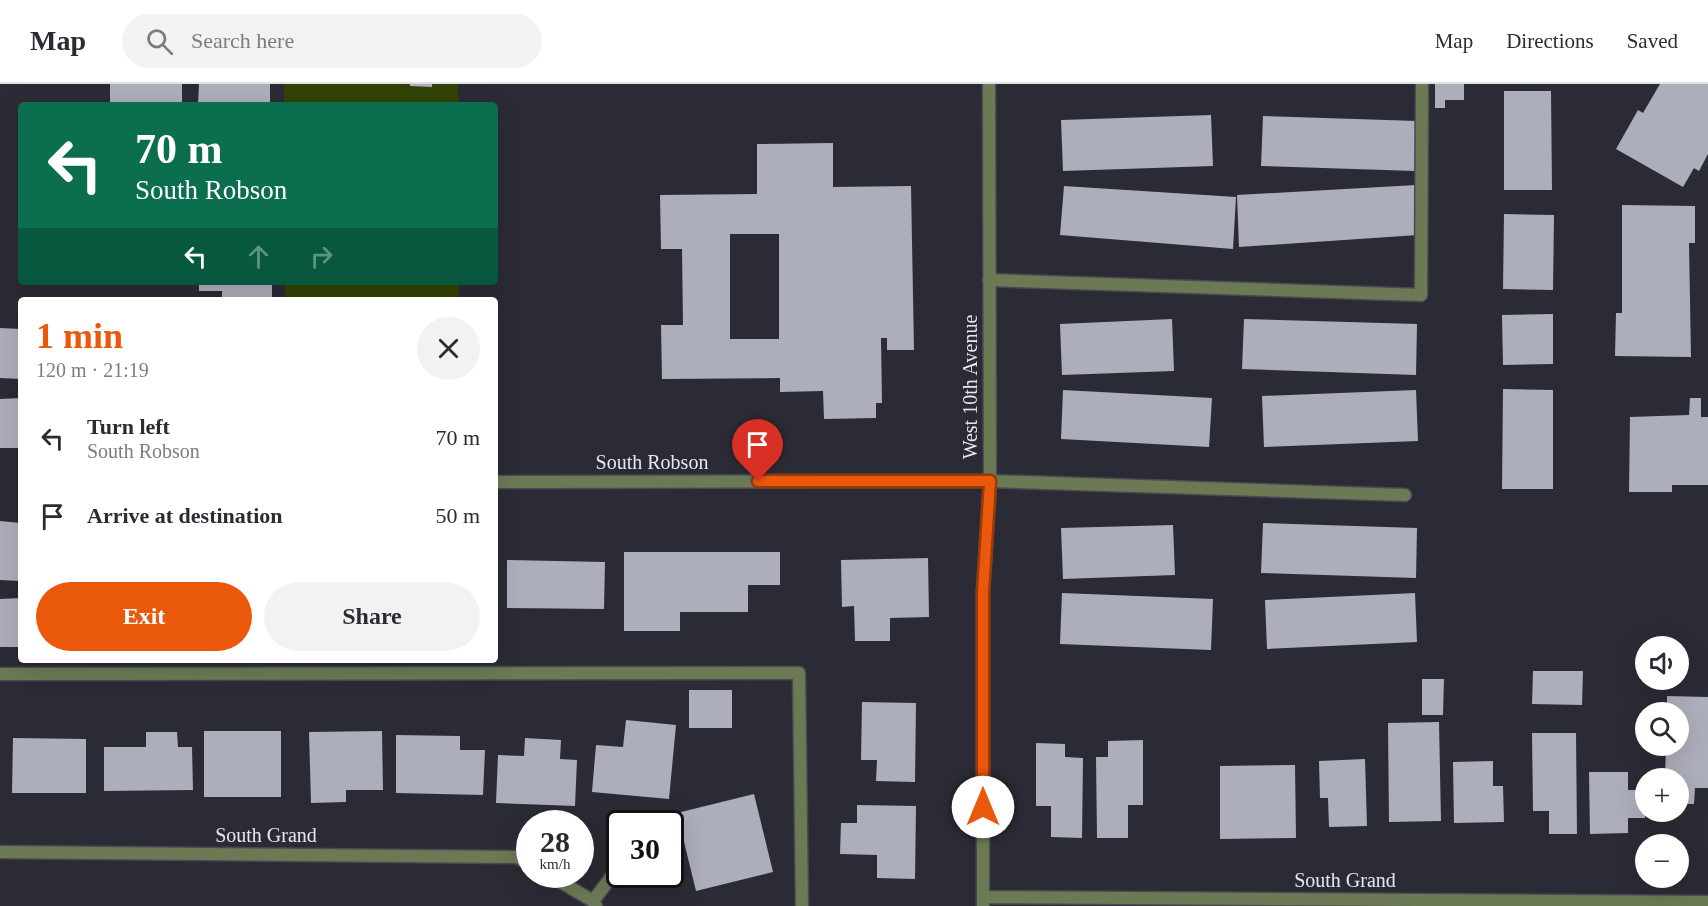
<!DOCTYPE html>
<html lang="en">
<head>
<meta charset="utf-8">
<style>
	:root { --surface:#fff; --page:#f2f2f3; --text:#2b2b33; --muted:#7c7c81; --line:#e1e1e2; --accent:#ea580c }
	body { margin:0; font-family:Georgia,serif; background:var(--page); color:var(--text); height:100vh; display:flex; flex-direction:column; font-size:22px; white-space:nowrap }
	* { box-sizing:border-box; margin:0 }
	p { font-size:20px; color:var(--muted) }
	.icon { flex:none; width:33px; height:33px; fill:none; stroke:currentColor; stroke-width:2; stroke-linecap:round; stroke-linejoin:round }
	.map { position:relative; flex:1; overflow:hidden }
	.drawer { position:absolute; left:18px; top:213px; width:480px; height:366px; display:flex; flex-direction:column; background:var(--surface); border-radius:6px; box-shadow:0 6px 24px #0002 }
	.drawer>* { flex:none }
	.hud { position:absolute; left:18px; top:18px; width:480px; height:183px; border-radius:6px; box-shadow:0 6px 24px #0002; background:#0b6e4f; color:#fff; overflow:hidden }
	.controls { position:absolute; left:1635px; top:552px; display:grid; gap:12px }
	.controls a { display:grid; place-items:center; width:54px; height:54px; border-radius:50%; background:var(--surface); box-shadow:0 6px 24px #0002; font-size:30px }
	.speed { position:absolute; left:516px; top:726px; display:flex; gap:12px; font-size:30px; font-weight:700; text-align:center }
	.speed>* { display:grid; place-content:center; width:78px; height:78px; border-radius:50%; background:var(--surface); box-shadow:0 6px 24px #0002; line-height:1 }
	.speed small { font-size:15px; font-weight:400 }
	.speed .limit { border:3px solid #111; border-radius:9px; background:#fff; color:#111 }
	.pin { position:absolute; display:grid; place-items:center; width:51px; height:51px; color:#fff; margin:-62px -26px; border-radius:50% 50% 50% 0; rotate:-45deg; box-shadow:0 0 6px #0007 }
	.pin .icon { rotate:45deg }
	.me { position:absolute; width:66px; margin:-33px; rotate:0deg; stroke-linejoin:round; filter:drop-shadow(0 0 4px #0008) }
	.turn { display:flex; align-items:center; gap:21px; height:126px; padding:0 18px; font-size:27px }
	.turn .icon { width:78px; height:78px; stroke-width:2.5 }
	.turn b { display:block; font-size:42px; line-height:51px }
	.lanes { display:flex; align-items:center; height:57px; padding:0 18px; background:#0003; justify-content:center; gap:30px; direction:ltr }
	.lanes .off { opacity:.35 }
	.round { display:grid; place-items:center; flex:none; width:63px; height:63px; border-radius:32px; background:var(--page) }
	.headline { display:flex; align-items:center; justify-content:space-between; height:102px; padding:0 18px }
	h1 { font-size:36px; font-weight:600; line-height:45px; color:var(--accent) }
	.button { display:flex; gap:12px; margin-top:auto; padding:12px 18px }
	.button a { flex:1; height:69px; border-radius:36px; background:var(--accent); color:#fff; font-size:24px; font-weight:600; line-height:69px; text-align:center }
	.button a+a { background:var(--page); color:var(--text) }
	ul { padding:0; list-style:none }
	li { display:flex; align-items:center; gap:18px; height:78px; padding:0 18px }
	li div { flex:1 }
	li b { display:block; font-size:22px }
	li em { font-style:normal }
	header { display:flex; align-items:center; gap:36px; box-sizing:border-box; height:84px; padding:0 30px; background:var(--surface); border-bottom:2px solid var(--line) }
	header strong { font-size:28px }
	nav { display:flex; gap:33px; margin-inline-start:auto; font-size:21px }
	.search { width:420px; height:54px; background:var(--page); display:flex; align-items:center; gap:15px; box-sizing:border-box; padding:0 21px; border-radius:33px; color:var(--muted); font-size:22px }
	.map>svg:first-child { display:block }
	.green { fill:#324307 }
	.building { fill:#adaebb; fill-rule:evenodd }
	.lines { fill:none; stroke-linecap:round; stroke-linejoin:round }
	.lane-casing { stroke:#484952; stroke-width:15 }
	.street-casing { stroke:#484952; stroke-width:15 }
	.lane { stroke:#6b7954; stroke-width:12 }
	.street { stroke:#6b7954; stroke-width:12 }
	.route-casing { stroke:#983908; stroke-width:15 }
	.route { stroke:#ea580c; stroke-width:10 }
	.labels { text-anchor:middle; stroke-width:6; stroke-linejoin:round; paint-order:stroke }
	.street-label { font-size:20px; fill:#e7e7ee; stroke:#2a2b34 }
</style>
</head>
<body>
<header>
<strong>Map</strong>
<div class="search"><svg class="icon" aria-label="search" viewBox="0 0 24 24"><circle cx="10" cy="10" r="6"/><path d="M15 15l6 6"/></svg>Search here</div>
<nav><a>Map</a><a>Directions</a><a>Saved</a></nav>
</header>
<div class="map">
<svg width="1708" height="822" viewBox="0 0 1708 822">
	<rect width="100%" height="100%" fill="#2a2b34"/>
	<path class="green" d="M284,0H458V21H284Z
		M285,198H459V216H285Z"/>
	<path class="building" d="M110,0H182V21H110Z
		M199,0H270V21H198Z
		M410,0H432V3L410,2Z
		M1435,0H1464V16H1445V24H1435Z
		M1660,0H1708V70L1699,87L1694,84L1683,103L1616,65L1638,26L1643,29Z
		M1504,7H1551L1552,106H1504Z
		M1211,31L1213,82L1063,87L1061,36Z
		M1263,32L1417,37L1415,87L1261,82Z
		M833,59V103L911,102L914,266H887V254H881L882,319H876V334L824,335L823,307L780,308V294L662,295L661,241H683L682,165H661L660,111L757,110V60ZM730,150H779V255H730Z
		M1416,101L1418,151L1239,163L1237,111Z
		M1064,102L1236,113L1233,165L1060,151Z
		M1622,121L1695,122V159H1689L1691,273L1615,272L1616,229H1622Z
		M1504,130L1554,131L1553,206L1503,205Z
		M199,198H272V216H222V207H199Z
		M1553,230V280L1503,281L1502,231Z
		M1172,235L1174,287L1062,291L1060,240Z
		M1244,235L1417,240L1416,291L1242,285Z
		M0,244L21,245V295L0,294Z
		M1503,305L1553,306V405H1502Z
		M1063,306L1212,314L1209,363L1061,355Z
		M1416,306L1418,357L1264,363L1262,312Z
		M21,314V364H0V315Z
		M1690,314H1701V333H1708V401H1672V408H1629L1630,333L1689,331Z
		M0,437L21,439V497L0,496Z
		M1263,439L1417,444L1416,494L1261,489Z
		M1173,441L1175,491L1063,495L1061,444Z
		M624,468H780V501H748V528H680V547H624Z
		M928,474L929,533L890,534V557H855L854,522L842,523L841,476Z
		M507,476L605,478L604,525L507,524Z
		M1062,509L1213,515L1211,566L1060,560Z
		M1415,509L1417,558L1267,565L1265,516Z
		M21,514V563H0V515Z
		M1533,587H1583L1582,621L1532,620Z
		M1422,595H1444L1443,631H1422Z
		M689,606H732V644H689Z
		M1667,612L1708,613V704H1695L1694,720H1678V694H1665L1666,662H1678V628H1667Z
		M862,618L916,619L915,698L876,697L877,676H861Z
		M626,636L676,641L669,715L592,708L596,661L623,663Z
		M1439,638L1441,737L1389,738L1388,639Z
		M204,647H281V713H204Z
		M382,647L383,706H346V718L311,719L309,648Z
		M146,648H177L178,663H192L193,706L104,707V663H146Z
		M1532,649H1576L1577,750H1549V727H1533Z
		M396,651L460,652V666H485L483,711L396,709Z
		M13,654L86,655V709H12Z
		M525,654L561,656L560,675L577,676L575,722L496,719L498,671L524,672Z
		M1143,656V721H1128V754H1097L1096,673H1108V657Z
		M1036,659L1065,660V673L1083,674L1082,754L1051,753V722H1036Z
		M1365,675L1367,742L1329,743L1328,714H1320L1319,677Z
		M1493,677V702H1503L1504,738L1454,739L1453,678Z
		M1295,681L1296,754L1220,755V682Z
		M1589,688H1628V706H1645V734H1628V749L1590,750Z
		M754,710L773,788L696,807L677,729Z
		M857,721L916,722L915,795L877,794V771L840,770L841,739H857Z"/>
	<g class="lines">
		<defs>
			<path id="lane" d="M989,196L1421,211L1422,0
				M990,397L1405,411
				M0,590L799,589L802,822"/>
			<path id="street" d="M495,398L990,397
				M0,768L516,773L530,780
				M547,790L593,817L596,822
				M983,813L1708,818
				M593,817L615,788
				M983,822V508L990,397L989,0"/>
		</defs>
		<use href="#lane" class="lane-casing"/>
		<use href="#street" class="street-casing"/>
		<use href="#lane" class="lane"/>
		<use href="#street" class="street"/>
	</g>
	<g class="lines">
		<defs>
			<path id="route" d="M758,397H990L983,508V723"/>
		</defs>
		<use href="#route" class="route-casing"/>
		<use href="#route" class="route"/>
	</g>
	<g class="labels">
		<g class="street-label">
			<text transform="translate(970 303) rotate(-90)" y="7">West 10th Avenue</text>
			<text x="652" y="385">South Robson</text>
			<text x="266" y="758">South Grand</text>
			<text x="1345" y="803">South Grand</text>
		</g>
	</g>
</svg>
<div class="controls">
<a><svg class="icon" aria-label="sound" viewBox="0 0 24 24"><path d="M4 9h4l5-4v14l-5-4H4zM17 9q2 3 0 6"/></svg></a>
<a><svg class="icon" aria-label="search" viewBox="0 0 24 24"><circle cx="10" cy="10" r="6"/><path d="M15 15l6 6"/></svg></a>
<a>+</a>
<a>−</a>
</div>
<div class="speed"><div>28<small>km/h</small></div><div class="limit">30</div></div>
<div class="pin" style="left:758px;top:397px;background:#d93025"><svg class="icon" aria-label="arrive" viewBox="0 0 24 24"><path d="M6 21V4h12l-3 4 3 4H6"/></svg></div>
<svg class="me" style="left:983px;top:723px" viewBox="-20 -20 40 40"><circle r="19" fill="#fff"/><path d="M0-13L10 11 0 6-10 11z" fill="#ea580c"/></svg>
<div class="hud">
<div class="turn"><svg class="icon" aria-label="left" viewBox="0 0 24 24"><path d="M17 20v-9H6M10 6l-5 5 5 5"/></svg><div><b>70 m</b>South Robson</div></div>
<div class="lanes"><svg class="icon" aria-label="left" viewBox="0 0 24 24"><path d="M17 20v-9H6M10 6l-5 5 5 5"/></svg><svg class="icon off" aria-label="ahead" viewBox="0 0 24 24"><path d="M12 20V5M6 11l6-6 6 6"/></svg><svg class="icon off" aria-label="right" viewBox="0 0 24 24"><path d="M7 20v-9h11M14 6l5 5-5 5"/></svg></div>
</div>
<section class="drawer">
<div class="headline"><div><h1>1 min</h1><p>120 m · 21:19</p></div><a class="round"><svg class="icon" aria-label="close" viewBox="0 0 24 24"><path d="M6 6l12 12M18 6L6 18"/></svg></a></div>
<ul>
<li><svg class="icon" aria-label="left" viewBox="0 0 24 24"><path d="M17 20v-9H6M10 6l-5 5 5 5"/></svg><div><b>Turn left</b><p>South Robson</p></div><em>70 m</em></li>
<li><svg class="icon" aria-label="arrive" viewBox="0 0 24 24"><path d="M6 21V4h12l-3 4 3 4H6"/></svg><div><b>Arrive at destination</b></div><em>50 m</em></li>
</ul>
<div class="button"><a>Exit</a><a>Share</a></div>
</section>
</div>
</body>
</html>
